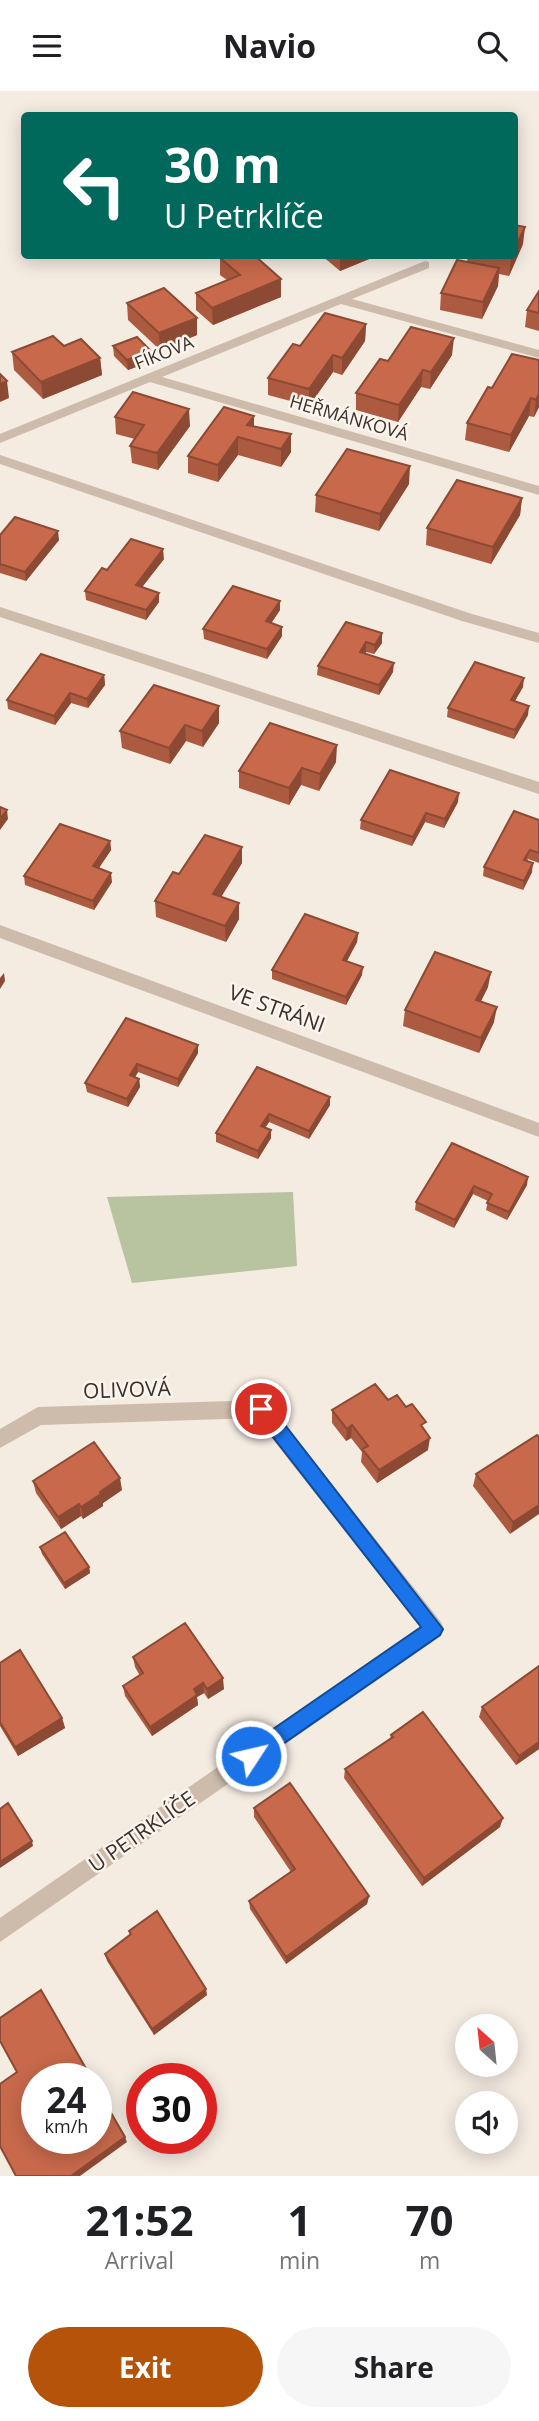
<!DOCTYPE html>
<html lang="en">
<head>
<meta charset="utf-8">
<style>
	:root { --surface:#fff; --page:#f6f6f6; --text:#202124; --muted:#757577; --accent:#b45309 }
	body { margin:0; font-family:"Open Sans",sans-serif; background:var(--page); color:var(--text); height:100vh; display:flex; flex-direction:column; font-size:26px; white-space:nowrap }
	* { box-sizing:border-box; margin:0 }
	p { font-size:23px; color:var(--muted) }
	.icon { flex:none; width:38px; height:38px; fill:none; stroke:currentColor; stroke-width:2; stroke-linecap:round; stroke-linejoin:round }
	.map { position:relative; height:2085px; overflow:hidden }
	.panel { display:flex; flex-direction:column; background:var(--surface); flex:1 }
	.panel>* { flex:none }
	.banner { position:absolute; left:21px; top:21px; width:497px; height:147px; border-radius:7px; box-shadow:0 4px 18px #0003; background:#00695c; color:#fff; overflow:hidden }
	.needle { width:46px; rotate:333deg }
	.fabs { position:absolute; left:455px; top:1923px; display:grid; gap:14px }
	.fabs a { display:grid; place-items:center; width:63px; height:63px; border-radius:50%; background:var(--surface); box-shadow:0 4px 18px #0003; font-size:35px }
	.speed { position:absolute; left:21px; top:1972px; display:flex; gap:14px; font-size:35px; font-weight:700; text-align:center }
	.speed>* { display:grid; place-content:center; width:91px; height:91px; border-radius:50%; background:var(--surface); box-shadow:0 4px 18px #0003; line-height:1 }
	.speed small { font-size:18px; font-weight:400 }
	.speed .limit { border:10px solid #d22; background:#fff; color:#111 }
	.pin { position:absolute; display:grid; place-items:center; width:60px; height:60px; color:#fff; margin:-30px; border:4px solid #fff; border-radius:50%; box-shadow:0 2px 7px #0007 }
	.me { position:absolute; width:77px; margin:-38px; rotate:55deg; stroke-linejoin:round; filter:drop-shadow(0 0 5px #0008) }
	.turn { display:flex; align-items:center; gap:24px; height:147px; padding:0 28px; font-size:32px }
	.turn .icon { width:91px; height:91px; stroke-width:2.5 }
	.turn b { display:block; font-size:49px; line-height:60px }
	.eta { display:flex; justify-content:space-evenly; align-items:center; height:119px; text-align:center }
	.eta b { font-size:42px; font-weight:700; line-height:49px }
	.button { display:flex; gap:14px; margin-top:auto; padding:14px 28px }
	.button a { flex:1; height:80px; border-radius:42px; background:var(--accent); color:#fff; font-size:28px; font-weight:700; line-height:80px; text-align:center }
	.button a+a { background:var(--page); color:var(--text) }
	header { display:flex; justify-content:space-between; align-items:center; height:91px; padding:0 28px; background:var(--surface); font-size:32px; font-weight:700 }
	.map>svg:first-child { display:block }
	.green { fill:#b8c4a0 }
	.lines { fill:none; stroke-linecap:round; stroke-linejoin:round }
	.minor { fill:#cdbbac; fill-rule:evenodd }
	.tertiary { fill:#cdbbac; fill-rule:evenodd }
	.wall { fill:#ac5a40 }
	.shaded-wall { fill:#8c4a34 }
	.building { fill:#c8694b; stroke:#8c4a34; stroke-width:2 }
	.route { fill:#1a73e8; stroke:#114b97; stroke-width:2 }
	.labels { text-anchor:middle; stroke-width:5; stroke-linejoin:round; paint-order:stroke }
	.far-street-label { font-size:18px; fill:#3b302b; stroke:#fbf5ee }
	.street-label { font-size:21px; fill:#3b302b; stroke:#fbf5ee }
</style>
</head>
<body>
<header><svg class="icon" aria-label="menu" viewBox="0 0 24 24"><path d="M4 6h16M4 12h16M4 18h16"/></svg>Navio<svg class="icon" aria-label="search" viewBox="0 0 24 24"><circle cx="10" cy="10" r="6"/><path d="M15 15l6 6"/></svg></header>
<div class="map">
<svg width="539" height="2085" viewBox="0 0 539 2085">
	<rect width="100%" height="100%" fill="#f4ebe1"/>
	<path class="green" d="M293,1101L297,1175L132,1192L107,1106Z"/>
	<g class="lines">
		<path class="minor" d="M425,170L429,171V177L352,208L539,259V267L341,213L162,286L539,395V404L150,291L0,352V343Z
			M0,516L539,691V703L0,526Z
			M0,834L539,1032V1046L0,847Z
			M261,1309L268,1312L441,1531L444,1538L441,1545L0,1851V1827L420,1536L256,1327L41,1334L0,1357V1338L38,1316Z"/>
		<path class="tertiary" d="M0,364L472,523L539,542V552L462,530L0,373Z"/>
	</g>
	<path class="wall" d="M523,153L509,185L499,183L498,195L482,228L440,219L441,202L467,171L468,164H514Z
		M321,164H374V166L340,180Z
		M220,167L281,188V206L213,234L196,219V202L227,189L220,184Z
		M539,200V240L525,236L527,219Z
		M127,212L197,244L160,259L128,229Z
		M366,233L365,250L342,284L333,281L309,315L268,304V287L300,255Z
		M64,255L100,267L102,284L43,308L14,279L12,261Z
		M113,255L151,260L152,270L128,279L114,265Z
		M452,264L430,298L421,296L398,331L356,319V302L388,270Z
		M539,269V316L534,326L529,325L509,361L465,349L467,332L492,297Z
		M254,325V335L291,361L281,376L238,364L218,391L188,382V365Z
		M115,326L190,335L158,379L132,372L130,355L135,348L116,343Z
		M409,393L379,440L315,421L316,404Z
		M522,407L520,424L491,473L426,454L427,437Z
		M0,444L59,449L26,490L0,482Z
		M164,468L142,496L159,511L146,529L86,509L85,500L107,479Z
		M280,519L271,532L282,536V545L267,568L204,548L203,538Z
		M382,542V552L374,563L366,561L365,563L393,581L379,604L317,584L318,575Z
		M104,584L105,594L88,617L71,612L55,634L8,618L7,609Z
		M523,596L515,610L528,624L514,648L447,626L448,617Z
		M219,615V632L203,656L186,650L170,673L122,657L120,640Z
		M336,671L319,700L301,694L289,714L239,697V680Z
		M458,711L444,737L425,731L412,755L360,738L361,729Z
		M539,729V772L528,768L527,770L532,781L523,799L483,785L484,776Z
		M110,750L111,759L99,777L112,791L94,819L25,794L24,785Z
		M242,772L221,806L239,828L226,851L156,826L155,810L179,783Z
		M358,842L357,851L347,870L362,884L346,914L272,888V879Z
		M488,896L481,910L494,931L479,962L403,935L405,919Z
		M126,927L198,954V962L178,996L138,981L135,986L139,988L140,996L128,1016L87,1001L85,992Z
		M257,976L330,1014L309,1048L269,1031L265,1037L271,1047L258,1068L216,1051V1042Z
		M452,1052L527,1094L507,1129L486,1119L488,1110L473,1103L454,1137L415,1119L416,1111Z
		M388,1309L425,1340L428,1359L377,1392L361,1371L362,1361L351,1347L346,1350L332,1332V1319Z
		M539,1346L510,1443L473,1395L476,1383Z
		M33,1390L122,1399L103,1412V1415L83,1428L81,1425L61,1438L36,1402Z
		M40,1456L89,1476L90,1482L65,1498L42,1463Z
		M133,1566L224,1598L208,1608L204,1602L197,1606L198,1614L152,1645L125,1605L123,1595L140,1585L135,1576Z
		M0,1572L62,1627L65,1637L18,1665L0,1635Z
		M539,1575V1658L516,1674L479,1626L482,1616Z
		M391,1644L500,1736L422,1795L344,1687L345,1678L390,1648Z
		M254,1717L369,1805L367,1813L286,1873L250,1818L249,1810L291,1781L254,1726Z
		M129,1840L207,1904L154,1944L107,1870L105,1863L130,1844Z"/>
	<path class="shaded-wall" d="M525,136L523,153L509,185L511,167L512,164H514V159Z
		M340,164H374V166L340,180Z
		M499,177L498,195L482,228L483,211Z
		M281,188V206L213,234L212,217Z
		M197,227V244L160,259L159,242Z
		M366,233L365,250L342,284V267Z
		M454,247L452,264L430,298L431,281Z
		M151,260L152,270L128,279L127,269Z
		M333,264V281L309,315V298Z
		M100,267L102,284L43,308L41,291Z
		M423,279L421,296L398,331L399,314Z
		M7,290L9,307L0,311V293Z
		M539,303V316L534,326L536,309Z
		M531,307L529,325L509,361L511,344Z
		M189,318L190,335L158,379L157,362Z
		M254,325V342L247,334Z
		M291,343V361L281,376V358Z
		M238,346V364L218,391V374Z
		M410,375L409,393L379,440L380,423Z
		M522,407L520,424L491,473L493,456Z
		M58,440L59,449L26,490L25,481Z
		M163,458L164,468L136,504V494Z
		M159,502V511L146,529V519Z
		M280,510V519L266,540V530Z
		M282,536V545L267,568V558Z
		M382,542V552L374,563L375,554Z
		M366,551V561L360,571V561Z
		M394,572L393,581L379,604V594Z
		M104,584L105,594L88,617L87,608Z
		M524,587L523,596L510,618L511,609Z
		M70,602L71,612L55,634L54,625Z
		M219,615V632L203,656L202,640Z
		M529,615L528,624L514,648L515,639Z
		M185,634L186,650L170,673L169,657Z
		M337,654L336,671L319,700L320,683Z
		M302,677L301,694L289,714V697Z
		M459,702L458,711L444,737L445,728Z
		M7,719L8,728L0,739V728Z
		M426,722L425,731L412,755L413,746Z
		M110,750L111,759L94,784L93,775Z
		M242,756V772L213,819V803Z
		M533,772L532,781L523,799L524,790Z
		M111,782L112,791L94,819L93,810Z
		M239,812V828L226,851L225,835Z
		M358,842L357,851L343,877V869Z
		M363,876L362,884L346,914V906Z
		M491,881L488,896L474,924L476,909Z
		M4,882L5,890L0,898V887Z
		M497,916L494,931L479,962L481,947Z
		M198,954V962L178,996V988Z
		M137,973L138,981L131,993L130,984Z
		M139,988L140,996L128,1016L127,1008Z
		M330,1006V1014L309,1048V1040Z
		M269,1023V1031L261,1043V1035Z
		M271,1039V1047L258,1068V1060Z
		M528,1086L527,1094L507,1129L509,1121Z
		M474,1095L473,1103L454,1137L455,1129Z
		M352,1334L351,1347L346,1350L347,1338Z
		M430,1347L428,1359L377,1392L379,1379Z
		M120,1387L122,1399L103,1412V1415L83,1428L81,1416L100,1401Z
		M79,1413L81,1425L61,1438L58,1426Z
		M539,1414V1423L510,1443L513,1431Z
		M89,1476L90,1482L65,1498L64,1492Z
		M223,1587L224,1598L208,1608L207,1598Z
		M203,1592L204,1602L197,1606L198,1614L152,1645L150,1636L194,1598Z
		M62,1627L65,1637L18,1665L15,1656Z
		M539,1651V1658L516,1674L519,1665Z
		M503,1727L500,1736L422,1795L424,1787Z
		M32,1750L33,1755L0,1777V1771Z
		M369,1805L367,1813L286,1873V1866Z
		M206,1898L207,1904L154,1944L152,1938Z
		M125,2046L127,2051L80,2085H71Z"/>
	<path class="building" d="M514,134L525,136L514,159Z
		M225,164H254L281,188L212,217L196,202L240,184L220,167Z
		M495,164H512L511,167Z
		M457,169L499,177L483,211L441,202Z
		M164,197L197,227L159,242L127,212Z
		M539,200V222L527,219Z
		M325,222L366,233L342,267L333,264L309,298L268,287L293,253L300,255Z
		M411,236L454,247L431,281L423,279L399,314L356,302L380,268L388,270Z
		M53,245L64,255L81,248L100,267L41,291L12,261Z
		M137,246L151,260L127,269L113,255Z
		M512,263L539,269V303L536,309L531,307L511,344L467,332L488,296L492,297Z
		M0,283L7,290L0,293Z
		M133,301L189,318L157,362L130,355L144,334L115,326Z
		M224,316L254,325L247,334L291,343L281,358L238,346L218,374L188,365Z
		M347,358L410,375L380,423L316,404Z
		M457,389L522,407L493,456L427,437Z
		M15,426L58,440L25,481L0,473V444Z
		M131,448L163,458L136,494L159,502L146,519L85,500L102,477L107,479Z
		M233,495L280,510L266,530L282,536L267,558L203,538Z
		M346,531L382,542L375,554L366,551L360,561L394,572L379,594L318,575Z
		M41,563L104,584L87,608L70,602L54,625L7,609Z
		M475,571L524,587L511,609L529,615L515,639L448,617Z
		M154,594L219,615L202,640L185,634L169,657L120,640Z
		M270,632L337,654L320,683L302,677L289,697L239,680Z
		M390,679L459,702L445,728L426,722L413,746L361,729Z
		M0,716L7,719L0,728Z
		M514,720L539,729V762L530,759L524,769L533,772L524,790L484,776Z
		M60,733L110,750L93,775L111,782L93,810L24,785Z
		M205,744L242,756L213,803L239,812L225,835L155,810L173,781L179,783Z
		M305,823L358,842L343,869L363,876L346,906L272,879Z
		M435,861L491,881L476,909L497,916L481,947L405,919Z
		M126,927L198,954L178,988L137,973L130,984L139,988L127,1008L85,992Z
		M257,976L330,1006L309,1040L269,1023L261,1035L271,1039L258,1060L216,1042Z
		M452,1052L528,1086L509,1121L487,1112L492,1103L474,1095L455,1129L416,1111Z
		M375,1293L388,1309L397,1304L406,1316L412,1313L426,1331L421,1334L430,1347L379,1379L362,1358L368,1355L352,1334L347,1338L332,1319Z
		M537,1344L539,1346V1414L513,1431L476,1383Z
		M94,1351L120,1387L100,1401L101,1403L81,1416L79,1413L58,1426L33,1390Z
		M65,1441L89,1476L64,1492L40,1456Z
		M185,1532L223,1587L207,1598L203,1592L194,1598L197,1604L150,1636L123,1595L143,1582L133,1566Z
		M20,1559L62,1627L15,1656L0,1631V1572Z
		M539,1575V1651L519,1665L482,1616Z
		M423,1621L503,1727L424,1787L345,1678L393,1646L391,1644Z
		M290,1692L369,1805L286,1866L249,1810L295,1778L254,1717Z
		M8,1712L32,1750L0,1771V1718Z
		M157,1820L206,1898L152,1938L105,1863L131,1843L129,1840Z
		M41,1899L92,1988H37V2048H96V1996L125,2046L71,2085H16L0,2055V1993L17,1981L0,1950V1927Z"/>
	<path class="route" d="M261,1310L268,1312L443,1538L440,1544L251,1675L244,1672L241,1665L244,1658L421,1536L255,1323L253,1318L255,1312Z"/>
	<g class="labels">
		<g class="far-street-label">
			<text transform="translate(164 262) rotate(-22)" y="6">FÍKOVA</text>
			<text transform="translate(349 327) rotate(16)" y="6">HEŘMÁNKOVÁ</text>
		</g>
		<g class="street-label">
			<text transform="translate(277 918) rotate(20)" y="7">VE STRÁNI</text>
			<text transform="translate(127 1299) rotate(-2)" y="7">OLIVOVÁ</text>
			<text transform="translate(142 1741) rotate(-35)" y="7">U PETRKLÍČE</text>
		</g>
	</g>
</svg>
<div class="fabs">
<a><svg class="needle" viewBox="-14 -14 28 28"><path d="M0-13l5 13h-10z" fill="#e53935"/><path d="M0 13l5-13h-10z" fill="#757577"/></svg></a>
<a><svg class="icon" aria-label="sound" viewBox="0 0 24 24"><path d="M4 9h4l5-4v14l-5-4H4zM17 9q2 3 0 6"/></svg></a>
</div>
<div class="speed"><div>24<small>km/h</small></div><div class="limit">30</div></div>
<div class="pin" style="left:261px;top:1318px;background:#d93025"><svg class="icon" aria-label="arrive" viewBox="0 0 24 24"><path d="M6 21V4h12l-3 4 3 4H6"/></svg></div>
<svg class="me" style="left:251px;top:1665px" viewBox="-20 -20 40 40"><circle r="17" fill="#1a73e8" stroke="#fff" stroke-width="3"/><path d="M0-11L8 9 0 5-8 9z" fill="#fff"/></svg>
<div class="banner">
<div class="turn"><svg class="icon" aria-label="left" viewBox="0 0 24 24"><path d="M17 20v-9H6M10 6l-5 5 5 5"/></svg><div><b>30 m</b>U Petrklíče</div></div>
</div>
</div>
<section class="panel">
<div class="eta">
<div><b>21:52</b><p>Arrival</p></div>
<div><b>1</b><p>min</p></div>
<div><b>70</b><p>m</p></div>
</div>
<div class="button"><a>Exit</a><a>Share</a></div>
</section>
</body>
</html>
